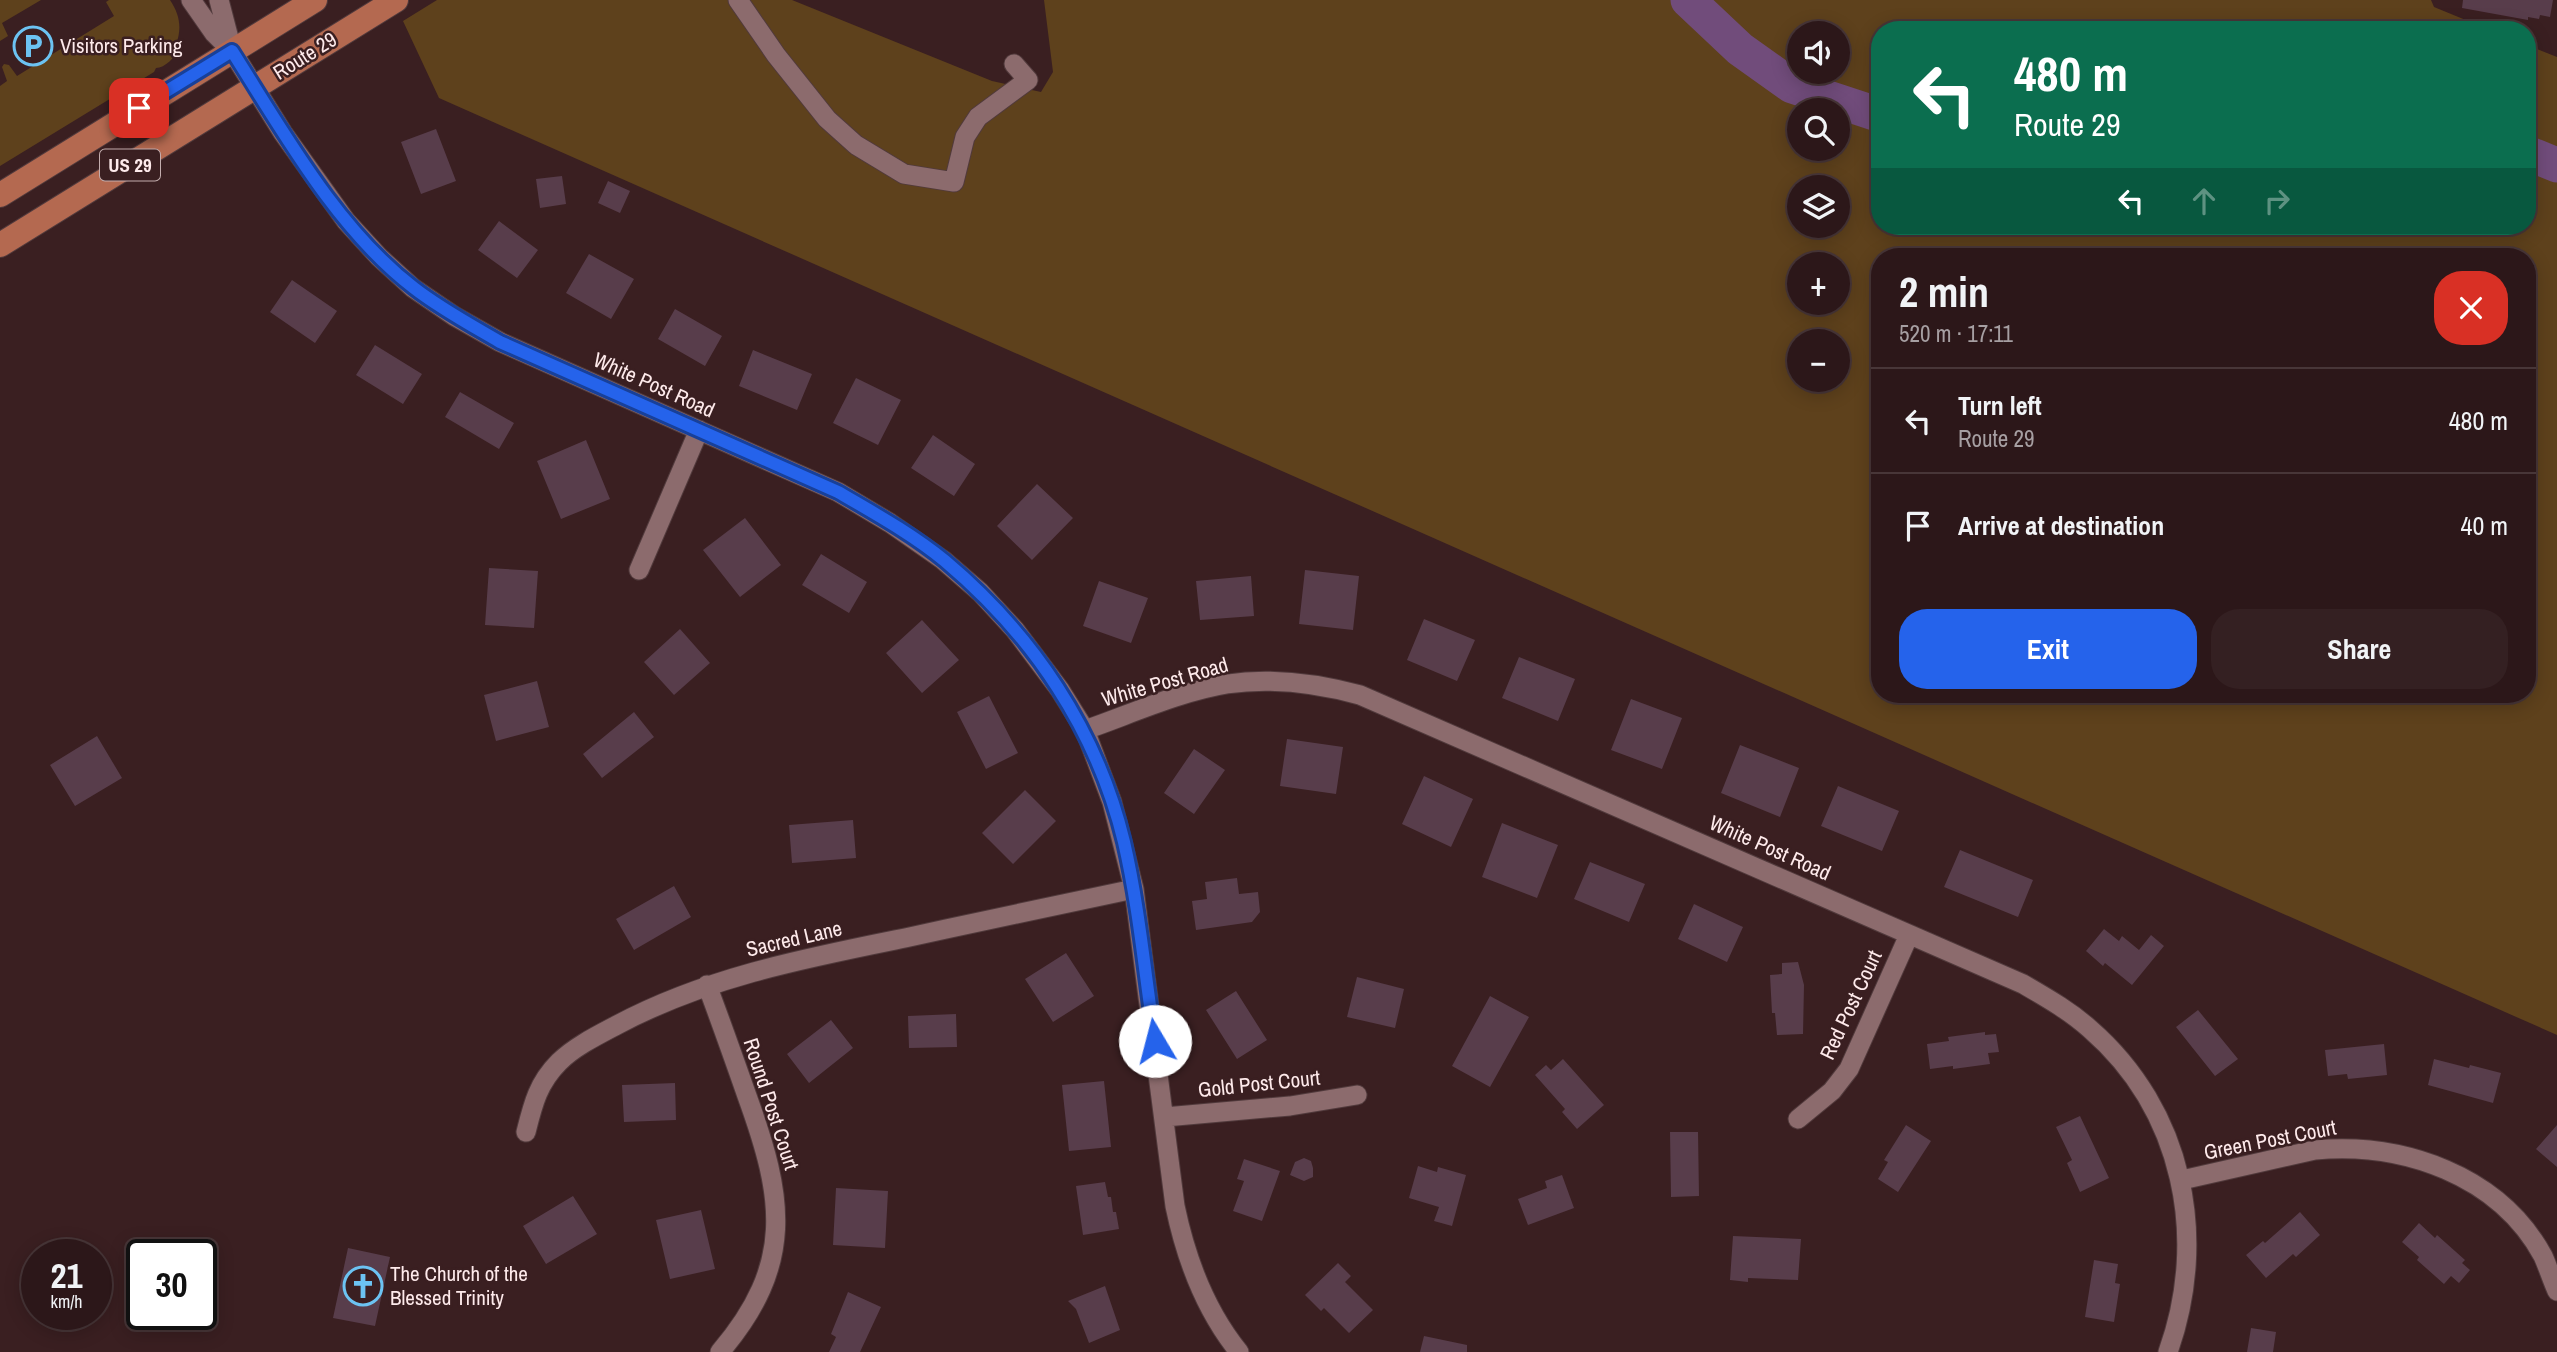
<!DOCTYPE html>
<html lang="en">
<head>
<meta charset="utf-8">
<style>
	:root { --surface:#2c1719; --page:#342022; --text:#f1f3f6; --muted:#a69fa2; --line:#483638; --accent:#2563eb }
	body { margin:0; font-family:"Archivo Narrow",sans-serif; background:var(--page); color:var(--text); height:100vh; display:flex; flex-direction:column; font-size:26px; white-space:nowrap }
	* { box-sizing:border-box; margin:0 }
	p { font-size:23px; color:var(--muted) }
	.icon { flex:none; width:38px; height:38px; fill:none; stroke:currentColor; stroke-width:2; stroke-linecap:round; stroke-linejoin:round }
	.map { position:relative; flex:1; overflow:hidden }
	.drawer { position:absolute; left:1871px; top:248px; width:665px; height:455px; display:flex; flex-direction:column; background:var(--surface); border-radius:28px; box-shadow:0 4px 18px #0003,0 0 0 2px var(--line) }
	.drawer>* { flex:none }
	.guide { position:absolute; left:1871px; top:21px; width:665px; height:214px; border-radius:28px; box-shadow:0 4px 18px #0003,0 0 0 2px var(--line); background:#0b6e4f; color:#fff; overflow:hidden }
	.buttons { position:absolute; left:1787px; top:21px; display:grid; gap:14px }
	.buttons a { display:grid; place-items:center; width:63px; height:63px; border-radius:50%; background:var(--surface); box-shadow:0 4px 18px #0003,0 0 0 2px var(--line); font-size:35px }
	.speed { position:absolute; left:21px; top:1239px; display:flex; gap:14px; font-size:35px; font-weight:700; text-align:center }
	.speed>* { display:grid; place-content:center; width:91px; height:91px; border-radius:50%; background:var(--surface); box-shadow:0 4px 18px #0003,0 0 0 2px var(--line); line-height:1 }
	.speed small { font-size:18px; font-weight:400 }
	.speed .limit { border:4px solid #111; border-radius:10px; background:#fff; color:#111 }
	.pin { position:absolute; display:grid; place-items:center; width:60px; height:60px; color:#fff; margin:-30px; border-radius:14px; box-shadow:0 4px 10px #0006 }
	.me { position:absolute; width:77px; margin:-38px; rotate:352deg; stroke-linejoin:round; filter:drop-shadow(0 0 5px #0008) }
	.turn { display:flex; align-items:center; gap:24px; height:147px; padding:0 28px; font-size:32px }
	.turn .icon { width:91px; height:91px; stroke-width:2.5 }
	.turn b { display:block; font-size:49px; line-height:60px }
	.lanes { display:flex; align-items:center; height:66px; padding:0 28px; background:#0003; justify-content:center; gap:35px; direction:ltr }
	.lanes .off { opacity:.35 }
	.round { display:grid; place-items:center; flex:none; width:74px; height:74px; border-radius:28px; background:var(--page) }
	.headline { display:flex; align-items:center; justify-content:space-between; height:119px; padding:0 28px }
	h1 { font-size:42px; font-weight:700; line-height:52px }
	.button { display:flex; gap:14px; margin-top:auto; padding:14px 28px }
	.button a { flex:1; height:80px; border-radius:28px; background:var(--accent); color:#fff; font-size:28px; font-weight:700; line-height:80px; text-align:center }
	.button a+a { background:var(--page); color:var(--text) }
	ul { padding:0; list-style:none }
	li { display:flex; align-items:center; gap:21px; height:105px; padding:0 28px; border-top:2px solid var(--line) }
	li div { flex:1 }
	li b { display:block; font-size:26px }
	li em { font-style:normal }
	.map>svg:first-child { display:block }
	.green { fill:#5e411c; fill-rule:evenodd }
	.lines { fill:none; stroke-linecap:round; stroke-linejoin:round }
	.river { stroke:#714c7b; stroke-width:35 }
	.building { fill:#583d4b }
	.minor-casing { stroke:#513a3c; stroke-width:21 }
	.major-casing { stroke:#513a3c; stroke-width:26 }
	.minor { stroke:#8c6b6d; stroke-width:19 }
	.major { stroke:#b46950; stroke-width:24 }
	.route-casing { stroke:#184099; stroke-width:18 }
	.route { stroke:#2563eb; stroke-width:12 }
	.labels { text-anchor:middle; stroke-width:5; stroke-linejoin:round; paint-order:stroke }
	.shield { fill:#3a1f21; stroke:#c3adae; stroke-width:2 }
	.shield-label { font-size:19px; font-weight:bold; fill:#feeaeb }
	.poi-label { font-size:21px; fill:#feeaeb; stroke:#3a1f21; text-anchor:start }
	.street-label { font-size:21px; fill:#feeaeb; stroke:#3a1f21 }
</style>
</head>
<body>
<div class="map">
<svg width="2557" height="1352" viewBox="0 0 2557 1352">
	<rect width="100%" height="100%" fill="#3a1f21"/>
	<path class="green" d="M0,0H41L2,23L8,36L0,41Z
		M109,0H170C180,15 182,28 176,45L180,48C175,57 165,68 156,68L154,72L0,166V86L7,81L2,67L4,64L9,65L17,76L114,16L106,2Z
		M437,0H792L992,81L1041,92L1053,72L1044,0H2431L2434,7L2490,30H1880V226H2527V45L2557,57V1035L439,98L403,21ZM1799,33H1838V72H1799ZM1799,110H1838V149H1799ZM1799,187H1838V226H1799ZM1880,257H2527V695H1880ZM1799,264H1838V303H1799ZM1799,341H1838V380H1799Z"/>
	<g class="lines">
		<path class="river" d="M1688,0L1740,49L1792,86L1880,115
			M2527,153L2557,165"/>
	</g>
	<path class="building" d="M2463,0H2553L2550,17L2540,15L2539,19L2528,17V20L2462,8Z
		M436,129L456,181L421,194L401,142Z
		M562,176L566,204L540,208L536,179Z
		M608,181L630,191L620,213L598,203Z
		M499,221L538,250L517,278L478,250Z
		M589,254L634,279L611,319L566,293Z
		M292,280L337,311L315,343L270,312Z
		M675,309L722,336L705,366L658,339Z
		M375,345L422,374L403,404L356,375Z
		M753,350L812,374L797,410L739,386Z
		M856,378L901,400L878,445L833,423Z
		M460,392L514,423L499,449L445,417Z
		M933,435L975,464L954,496L911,468Z
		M586,440L610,499L561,519L537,461Z
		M1037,484L1073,518L1032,560L997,526Z
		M745,518L781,565L740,597L703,550Z
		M821,554L867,582L849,613L802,585Z
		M489,568L538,571L534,628L485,625Z
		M1305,570L1359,576L1353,630L1299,624Z
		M1251,576L1254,616L1200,620L1196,581Z
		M1099,581L1148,598L1131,643L1083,626Z
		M1424,619L1475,640L1457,681L1407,660Z
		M922,620L959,660L922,693L886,653Z
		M680,629L710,663L674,695L644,662Z
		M1519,657L1575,679L1558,721L1502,698Z
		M537,681L549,727L496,741L484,695Z
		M989,696L1018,753L986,769L957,712Z
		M1631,699L1682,718L1662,769L1611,750Z
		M634,712L654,737L602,778L583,754Z
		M97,736L122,778L75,806L50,765Z
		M1287,739L1343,747L1336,794L1280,786Z
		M1740,745L1799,768L1780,817L1721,793Z
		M1194,749L1225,770L1194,814L1164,793Z
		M1424,776L1473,799L1451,847L1402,824Z
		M1838,786L1899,811L1882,851L1821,826Z
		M1025,790L1056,821L1013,864L982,833Z
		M853,820L856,858L792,863L789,825Z
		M1502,823L1558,845L1537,898L1482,877Z
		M1960,850L2033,880L2018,917L1944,887Z
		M1590,862L1645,884L1629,922L1574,899Z
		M1237,878L1239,894L1258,892L1260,912L1252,922L1196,930L1192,901L1207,899L1205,882Z
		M674,886L691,917L634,950L616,919Z
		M1694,904L1743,927L1727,962L1678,939Z
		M2104,929L2119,941L2122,936L2139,950L2151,935L2164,946L2132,985L2105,963L2103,966L2086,951Z
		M1066,953L1094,996L1053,1022L1025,979Z
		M1798,962L1804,985L1803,1034L1777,1035L1775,1013H1772L1770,975L1782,974V963Z
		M1357,977L1404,989L1395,1028L1347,1017Z
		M1236,991L1267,1040L1237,1059L1206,1010Z
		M1490,996L1529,1017L1490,1087L1452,1066Z
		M2198,1010L2238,1059L2215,1076L2176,1027Z
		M956,1014L957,1047L909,1048L908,1016Z
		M831,1020L853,1048L809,1083L787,1054Z
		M1985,1032V1035L1996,1034L1999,1052L1988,1053L1990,1064L1953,1069V1066L1930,1069L1927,1044L1949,1041L1948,1037Z
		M2384,1044L2387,1075L2348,1079L2347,1074L2328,1076L2325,1050Z
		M1563,1059L1604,1105L1577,1129L1562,1112L1565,1109L1535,1075L1546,1065L1551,1070Z
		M2434,1059L2469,1068L2470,1065L2501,1073L2493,1103L2428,1085Z
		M1104,1081L1111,1147L1069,1151L1062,1085Z
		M675,1083L676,1120L624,1122L622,1085Z
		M2080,1116L2109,1178L2080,1192L2067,1163L2072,1160L2056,1127Z
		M1906,1125L1931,1141L1898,1192L1878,1179L1888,1162L1884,1160Z
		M2557,1125V1167L2536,1149Z
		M1670,1132H1698L1699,1196L1671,1197Z
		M1304,1158L1311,1161L1313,1168V1177L1304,1181L1290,1175L1295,1162Z
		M1244,1159L1280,1171L1262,1221L1233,1211L1244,1181L1237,1179Z
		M1418,1166L1437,1172L1438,1167L1466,1175L1452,1226L1434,1221L1439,1207L1409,1198Z
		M1562,1175L1574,1208L1528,1225L1518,1199L1547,1188L1545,1181Z
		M1105,1182L1108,1197H1111L1113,1212H1116L1119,1229L1083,1235L1076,1186Z
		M836,1188L888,1191L885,1248L833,1245Z
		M573,1196L597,1234L546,1264L523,1226Z
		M701,1210L715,1269L670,1279L656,1220Z
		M2300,1212L2320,1235L2296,1257L2293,1254L2266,1278L2246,1255L2263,1241L2265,1243Z
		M2419,1223L2435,1238L2437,1235L2465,1260L2462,1263L2470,1270L2459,1283L2451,1276L2444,1284L2417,1260L2419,1257L2402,1242Z
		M1733,1236L1801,1239L1798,1280L1748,1278V1282L1730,1280Z
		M348,1248L390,1257L375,1326L333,1318Z
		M2094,1260L2118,1264L2115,1283L2120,1284L2114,1322L2085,1317Z
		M1338,1263L1351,1276L1345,1282L1373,1310L1349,1333L1324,1308L1321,1311L1305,1295Z
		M1105,1286L1120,1330L1089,1343L1076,1309L1068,1301Z
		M848,1292L881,1307L860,1352H829L836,1337L831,1334Z
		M2251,1328L2276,1332L2273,1352H2247Z
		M1424,1336L1467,1345V1352H1420Z"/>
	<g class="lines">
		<defs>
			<path id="minor" d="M191,0L214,33L232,51L283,133L346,221L379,257L413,288L454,316L500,342L838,492L890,523L943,560L980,592L1015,630L1060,690L1085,730L1112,802L1134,889L1175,1206C1186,1259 1205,1310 1239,1352
				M219,0L232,50
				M738,0L776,55L827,119L856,145L904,174L954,182L965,137L978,117L1028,80L1014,64
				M639,570L699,430
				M1085,730C1131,714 1179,692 1227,684C1273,677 1316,683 1360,695L2023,984C2047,998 2070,1011 2090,1029C2183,1110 2209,1237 2168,1352
				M707,985C721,1022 734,1059 747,1096C784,1198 795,1264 720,1352
				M1165,1117L1290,1106L1357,1095
				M1798,1119L1832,1091L1849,1069L1909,935
				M526,1132C533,1104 538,1083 559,1062C574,1047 598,1035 617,1025C707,977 806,958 905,938C981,921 1057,905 1134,889
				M2182,1180L2315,1150C2403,1142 2499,1175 2543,1256C2548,1267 2552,1280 2557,1291"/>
			<path id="major" d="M0,195L315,0
				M0,245L396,0"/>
		</defs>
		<use href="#minor" class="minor-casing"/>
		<use href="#major" class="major-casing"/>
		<use href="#minor" class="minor"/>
		<use href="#major" class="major"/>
	</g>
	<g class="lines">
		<defs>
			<path id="route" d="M139,108L232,51C284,133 337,229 414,288C441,309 471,325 500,342L838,492C874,513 912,534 945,561C1033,635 1097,730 1124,842C1139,907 1145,975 1155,1041"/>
		</defs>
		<use href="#route" class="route-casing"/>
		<use href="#route" class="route"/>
	</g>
	<defs>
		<symbol id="parking-ring" viewBox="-11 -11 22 22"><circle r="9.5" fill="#3a1f21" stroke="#6cc3f2" stroke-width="1.5"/><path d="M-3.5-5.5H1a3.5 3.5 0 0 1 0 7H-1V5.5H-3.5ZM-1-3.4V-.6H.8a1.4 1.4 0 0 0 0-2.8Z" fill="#6cc3f2"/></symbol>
		<symbol id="church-ring" viewBox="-11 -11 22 22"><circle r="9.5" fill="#3a1f21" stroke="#6cc3f2" stroke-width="1.5"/><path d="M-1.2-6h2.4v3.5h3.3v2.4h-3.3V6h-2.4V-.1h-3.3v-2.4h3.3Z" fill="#6cc3f2"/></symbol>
	</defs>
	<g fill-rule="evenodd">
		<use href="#parking-ring" x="11" y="24" width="44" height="44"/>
		<use href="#church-ring" x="341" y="1264" width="44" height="44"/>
	</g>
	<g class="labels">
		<rect class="shield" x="100" y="149.5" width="60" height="31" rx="5"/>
		<g class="shield-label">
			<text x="130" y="172">US 29</text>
		</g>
		<g class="poi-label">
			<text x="60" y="53">Visitors Parking</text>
			<text x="390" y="1281">The Church of the<tspan x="390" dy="24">Blessed Trinity</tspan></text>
		</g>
		<g class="street-label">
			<text transform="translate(305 56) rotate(-32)" y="7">Route 29</text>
			<text transform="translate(654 385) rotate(24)" y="7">White Post Road</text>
			<text transform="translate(1165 682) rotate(-16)" y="7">White Post Road</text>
			<text transform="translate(1770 848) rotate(24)" y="7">White Post Road</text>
			<text transform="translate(794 939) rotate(-13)" y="7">Sacred Lane</text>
			<text transform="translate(1851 1005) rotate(-65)" y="7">Red Post Court</text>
			<text transform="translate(1259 1084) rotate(-6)" y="7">Gold Post Court</text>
			<text transform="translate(771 1104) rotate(72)" y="7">Round Post Court</text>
			<text transform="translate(2270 1140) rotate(-11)" y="7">Green Post Court</text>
		</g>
	</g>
</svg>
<div class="buttons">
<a><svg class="icon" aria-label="sound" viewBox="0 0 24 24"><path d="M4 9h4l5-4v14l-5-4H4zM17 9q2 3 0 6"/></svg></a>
<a><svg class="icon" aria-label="search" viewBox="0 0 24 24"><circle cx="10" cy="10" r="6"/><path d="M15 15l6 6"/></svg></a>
<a><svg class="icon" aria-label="layers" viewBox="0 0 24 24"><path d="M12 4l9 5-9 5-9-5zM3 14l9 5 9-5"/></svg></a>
<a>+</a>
<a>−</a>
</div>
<div class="speed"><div>21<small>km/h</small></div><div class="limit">30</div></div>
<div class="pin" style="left:139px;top:108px;background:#d93025"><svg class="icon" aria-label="arrive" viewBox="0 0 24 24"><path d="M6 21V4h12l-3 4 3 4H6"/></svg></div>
<svg class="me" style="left:1155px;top:1041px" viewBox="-20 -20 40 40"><circle r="19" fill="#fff"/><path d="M0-13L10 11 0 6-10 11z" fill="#2563eb"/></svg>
<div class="guide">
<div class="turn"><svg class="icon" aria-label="left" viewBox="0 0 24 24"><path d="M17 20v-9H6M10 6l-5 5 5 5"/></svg><div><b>480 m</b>Route 29</div></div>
<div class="lanes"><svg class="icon" aria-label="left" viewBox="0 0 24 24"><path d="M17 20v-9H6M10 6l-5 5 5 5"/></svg><svg class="icon off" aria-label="ahead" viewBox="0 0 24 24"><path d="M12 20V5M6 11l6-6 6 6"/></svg><svg class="icon off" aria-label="right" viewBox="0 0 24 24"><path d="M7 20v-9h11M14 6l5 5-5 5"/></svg></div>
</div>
<section class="drawer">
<div class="headline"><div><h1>2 min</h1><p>520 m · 17:11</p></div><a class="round" style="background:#d93025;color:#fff"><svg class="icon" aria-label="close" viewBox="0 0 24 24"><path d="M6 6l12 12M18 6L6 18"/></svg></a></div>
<ul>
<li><svg class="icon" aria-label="left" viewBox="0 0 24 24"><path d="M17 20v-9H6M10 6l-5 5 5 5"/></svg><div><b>Turn left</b><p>Route 29</p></div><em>480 m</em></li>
<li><svg class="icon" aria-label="arrive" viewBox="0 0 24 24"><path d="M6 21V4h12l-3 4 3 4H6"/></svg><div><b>Arrive at destination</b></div><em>40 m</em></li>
</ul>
<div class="button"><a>Exit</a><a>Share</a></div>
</section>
</div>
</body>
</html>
